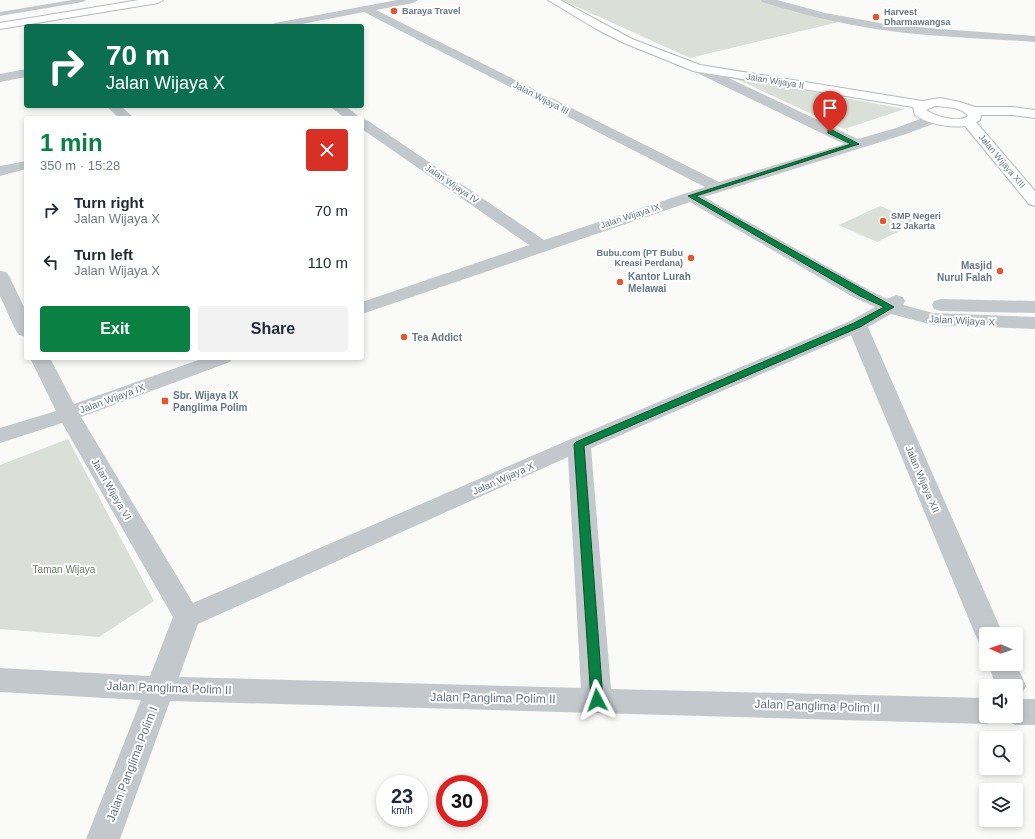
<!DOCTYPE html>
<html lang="en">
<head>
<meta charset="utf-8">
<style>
	:root { --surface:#fff; --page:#f2f2f3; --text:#1f2937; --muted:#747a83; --accent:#0b8043 }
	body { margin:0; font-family:Helvetica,sans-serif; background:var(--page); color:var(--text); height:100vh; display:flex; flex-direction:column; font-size:15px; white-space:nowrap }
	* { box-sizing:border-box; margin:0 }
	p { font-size:13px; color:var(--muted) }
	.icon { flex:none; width:22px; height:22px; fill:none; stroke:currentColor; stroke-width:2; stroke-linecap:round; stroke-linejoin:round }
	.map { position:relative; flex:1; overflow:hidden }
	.details { position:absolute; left:24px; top:116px; width:340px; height:244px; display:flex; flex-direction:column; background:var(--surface); border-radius:4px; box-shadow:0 2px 6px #0003 }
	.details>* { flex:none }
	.hud { position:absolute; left:24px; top:24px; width:340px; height:84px; border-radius:4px; box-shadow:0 2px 6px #0003; background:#0b6e4f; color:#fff; overflow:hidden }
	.needle { width:26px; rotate:272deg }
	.tools { position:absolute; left:979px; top:627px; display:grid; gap:8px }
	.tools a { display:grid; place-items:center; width:44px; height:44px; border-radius:4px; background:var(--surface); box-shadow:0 2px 6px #0003; font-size:20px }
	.speed { position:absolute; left:376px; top:775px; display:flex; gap:8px; font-size:20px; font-weight:700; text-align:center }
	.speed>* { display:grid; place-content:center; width:52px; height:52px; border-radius:50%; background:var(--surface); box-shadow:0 2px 6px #0003; line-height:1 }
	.speed small { font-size:10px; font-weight:400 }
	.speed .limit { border:6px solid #d22; background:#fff; color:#111 }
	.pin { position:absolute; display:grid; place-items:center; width:34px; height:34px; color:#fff; margin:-41px -17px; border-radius:50% 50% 50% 0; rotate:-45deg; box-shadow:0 0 4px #0007 }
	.pin .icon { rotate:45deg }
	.me { position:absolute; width:44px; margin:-22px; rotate:356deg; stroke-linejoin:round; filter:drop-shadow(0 0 3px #0008) }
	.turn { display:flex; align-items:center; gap:14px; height:84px; padding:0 16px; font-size:18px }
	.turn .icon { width:52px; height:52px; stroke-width:2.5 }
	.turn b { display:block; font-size:28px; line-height:34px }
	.round { display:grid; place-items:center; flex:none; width:42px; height:42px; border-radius:4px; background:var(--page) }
	.head { display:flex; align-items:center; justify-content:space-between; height:68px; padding:0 16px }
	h1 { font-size:24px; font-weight:700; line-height:30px; color:var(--accent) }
	.action { display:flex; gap:8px; margin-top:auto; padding:8px 16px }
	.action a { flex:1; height:46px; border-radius:4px; background:var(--accent); color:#fff; font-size:16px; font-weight:700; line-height:46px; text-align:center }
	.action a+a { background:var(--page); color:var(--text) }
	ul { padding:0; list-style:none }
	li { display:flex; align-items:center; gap:12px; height:52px; padding:0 16px }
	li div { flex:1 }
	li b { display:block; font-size:15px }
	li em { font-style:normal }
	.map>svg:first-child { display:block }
	.green { fill:#dadfd7 }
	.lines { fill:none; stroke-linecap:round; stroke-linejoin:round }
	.secondary-casing { stroke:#b3babf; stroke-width:2 }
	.primary-casing { stroke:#b5babe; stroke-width:2 }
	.lane { fill:#c3c8cc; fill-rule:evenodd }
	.street { fill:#c3c8cc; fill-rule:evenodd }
	.secondary { fill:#fff; fill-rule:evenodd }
	.primary { fill:#fff; fill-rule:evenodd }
	.route { fill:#0b8043; stroke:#07532c }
	.poi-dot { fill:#e4572e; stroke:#fff; stroke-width:1.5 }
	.labels { text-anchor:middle; stroke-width:4; stroke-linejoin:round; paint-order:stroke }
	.far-poi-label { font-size:9px; font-weight:bold; fill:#657683; stroke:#fff; text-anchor:start }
	.far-street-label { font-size:9px; fill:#657683; stroke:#fff }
	.poi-label { font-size:10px; font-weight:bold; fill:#657683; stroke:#fff; text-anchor:start }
	.street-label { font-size:10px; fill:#657683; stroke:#fff }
	.park-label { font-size:10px; fill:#687a64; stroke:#fff }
	.near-street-label { font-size:12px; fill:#657683; stroke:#fff }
</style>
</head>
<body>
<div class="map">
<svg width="1035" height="839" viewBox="0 0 1035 839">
	<rect width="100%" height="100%" fill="#fafaf8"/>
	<path class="green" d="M562,0H765L843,21L690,58Z
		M732,77L905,109L844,129Z
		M880,206L918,222L877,242L839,225Z
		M68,439L154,601L99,637L0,629V465Z"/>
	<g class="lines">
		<defs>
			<path id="secondary" d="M548,0H560L632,39L700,65L922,101L940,98L960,102L975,107H1013L1035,110V118L1013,115H981L980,120L976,122L1035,191V206L1029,204L965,126C948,128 929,124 915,115L913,107L693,71L624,43L598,30ZM935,106C945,107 962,107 968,116C957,123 937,117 926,110Z"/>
			<path id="primary" d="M139,0H163L158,3L0,29V23Z"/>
		</defs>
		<use href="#secondary" class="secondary-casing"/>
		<use href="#primary" class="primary-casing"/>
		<path class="lane" d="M72,0H86L83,2L0,16V12Z"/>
		<path class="street" d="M397,0H418L413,3L376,10L719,182L844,144L693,71L691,68L693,65H701L858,139L896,128L928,116H938L940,119L938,122L906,134L704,197L869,290L887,299L896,295L903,297L905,301L903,305L933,313L1035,317V329L933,325L891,314L868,327L1003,634H986V644L979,642L975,634L851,335L591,448L611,689L986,698V716H999L997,720L986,724L170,701L120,839H86L141,700L0,692V668L150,676L173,617L62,423L0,443V428L56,411L30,358H50L74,404L204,358H233L230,362L81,417L193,603L571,439L850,321L875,307L855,298L690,202L362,314V302L529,245L362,129V119L367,120L544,240L705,187L364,12L292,26H270L275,23ZM568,457L581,688L179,677L198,624Z
			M761,0H777L825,13L885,24L941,29L1035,36V42C980,38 924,37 869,28C833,22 797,13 762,2Z
			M26,69V77L0,82V74Z
			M106,106H121L134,118H119Z
			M329,106H345L361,118H345Z
			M26,161V169L0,176V166Z
			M0,271L6,272L9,276L26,311V337L19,335L16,331L0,296Z
			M941,299L1035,301V313L941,311L934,309L932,305L934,301Z
			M1016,663L1026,686L1021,695L1016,696V686H996L988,664Z
			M1016,699H1035V725H1016L1005,721L1003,716H1016Z"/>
		<use href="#secondary" class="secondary"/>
		<use href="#primary" class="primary"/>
	</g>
	<path class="route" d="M828,130H832L859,144L696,196L894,307L860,327L584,446L603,700L601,704L597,706L593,704L591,700L574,444L576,442L854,323L884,307L860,296L688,196L851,144L828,133Z"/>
	<g class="poi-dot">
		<circle cx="394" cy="11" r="4"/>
		<circle cx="876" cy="17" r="4"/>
		<circle cx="883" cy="221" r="4"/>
		<circle cx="691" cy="258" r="4"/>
		<circle cx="1000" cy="271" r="4"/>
		<circle cx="620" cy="282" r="4"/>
		<circle cx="404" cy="337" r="4"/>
		<rect x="161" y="397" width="8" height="8" rx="2"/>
	</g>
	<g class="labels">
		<g class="far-poi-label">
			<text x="402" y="14">Baraya Travel</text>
			<text x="884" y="15">Harvest<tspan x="884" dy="10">Dharmawangsa</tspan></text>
			<text x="891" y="219">SMP Negeri<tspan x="891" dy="10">12 Jakarta</tspan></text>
			<text x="683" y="256" text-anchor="end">Bubu.com (PT Bubu<tspan x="683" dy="10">Kreasi Perdana)</tspan></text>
		</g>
		<g class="far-street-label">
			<text transform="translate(775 81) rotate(9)" y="3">Jalan Wijaya II</text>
			<text transform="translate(541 98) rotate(27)" y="3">Jalan Wijaya III</text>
			<text transform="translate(1002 161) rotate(50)" y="3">Jalan Wijaya XIII</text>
			<text transform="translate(452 184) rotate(34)" y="3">Jalan Wijaya IV</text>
			<text transform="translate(630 216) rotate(-18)" y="3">Jalan Wijaya IX</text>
		</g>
		<g class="poi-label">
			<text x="992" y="269" text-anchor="end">Masjid<tspan x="992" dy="12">Nurul Falah</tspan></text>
			<text x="628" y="280">Kantor Lurah<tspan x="628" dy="12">Melawai</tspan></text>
			<text x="412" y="341">Tea Addict</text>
			<text x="173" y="399">Sbr. Wijaya IX<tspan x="173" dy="12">Panglima Polim</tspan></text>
		</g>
		<g class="street-label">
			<text transform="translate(962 320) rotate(3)" y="4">Jalan Wijaya X</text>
			<text transform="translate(112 398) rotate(-20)" y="4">Jalan Wijaya IX</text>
			<text transform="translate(503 478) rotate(-24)" y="4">Jalan Wijaya X</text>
			<text transform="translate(923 479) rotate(67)" y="4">Jalan Wijaya XII</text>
			<text transform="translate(112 489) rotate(60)" y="4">Jalan Wijaya VI</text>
		</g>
		<g class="park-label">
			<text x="64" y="573">Taman Wijaya</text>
		</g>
		<g class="near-street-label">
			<text transform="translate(169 688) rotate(2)" y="4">Jalan Panglima Polim II</text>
			<text transform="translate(493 698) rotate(1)" y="4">Jalan Panglima Polim II</text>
			<text transform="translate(817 706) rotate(2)" y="4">Jalan Panglima Polim II</text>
			<text transform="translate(132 764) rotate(-69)" y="4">Jalan Panglima Polim I</text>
		</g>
	</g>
</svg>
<div class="tools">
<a><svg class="needle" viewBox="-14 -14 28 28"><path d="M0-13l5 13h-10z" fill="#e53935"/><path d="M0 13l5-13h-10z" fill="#747a83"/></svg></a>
<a><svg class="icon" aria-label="sound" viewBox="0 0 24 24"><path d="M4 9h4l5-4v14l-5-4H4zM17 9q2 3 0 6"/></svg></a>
<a><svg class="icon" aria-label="search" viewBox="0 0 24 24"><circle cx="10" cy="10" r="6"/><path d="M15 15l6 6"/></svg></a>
<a><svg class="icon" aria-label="layers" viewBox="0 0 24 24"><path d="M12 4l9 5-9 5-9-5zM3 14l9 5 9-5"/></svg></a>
</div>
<div class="speed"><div>23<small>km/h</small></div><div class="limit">30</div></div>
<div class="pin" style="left:830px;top:132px;background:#d93025"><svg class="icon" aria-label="arrive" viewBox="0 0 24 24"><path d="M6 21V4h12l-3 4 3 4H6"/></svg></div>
<svg class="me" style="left:597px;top:700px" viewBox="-20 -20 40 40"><path d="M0-17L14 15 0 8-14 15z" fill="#0b8043" stroke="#fff" stroke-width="4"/></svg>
<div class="hud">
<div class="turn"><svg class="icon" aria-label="right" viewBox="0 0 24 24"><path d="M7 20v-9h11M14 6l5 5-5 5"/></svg><div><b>70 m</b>Jalan Wijaya X</div></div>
</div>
<section class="details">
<div class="head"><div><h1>1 min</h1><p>350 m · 15:28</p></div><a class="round" style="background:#d93025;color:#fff"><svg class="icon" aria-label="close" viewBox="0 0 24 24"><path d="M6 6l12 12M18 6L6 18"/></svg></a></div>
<ul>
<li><svg class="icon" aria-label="right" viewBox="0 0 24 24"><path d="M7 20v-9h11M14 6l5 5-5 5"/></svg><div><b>Turn right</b><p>Jalan Wijaya X</p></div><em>70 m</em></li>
<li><svg class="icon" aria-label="left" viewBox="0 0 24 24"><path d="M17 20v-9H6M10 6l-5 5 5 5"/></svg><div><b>Turn left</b><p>Jalan Wijaya X</p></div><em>110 m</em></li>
</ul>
<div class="action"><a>Exit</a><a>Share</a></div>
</section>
</div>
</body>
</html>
